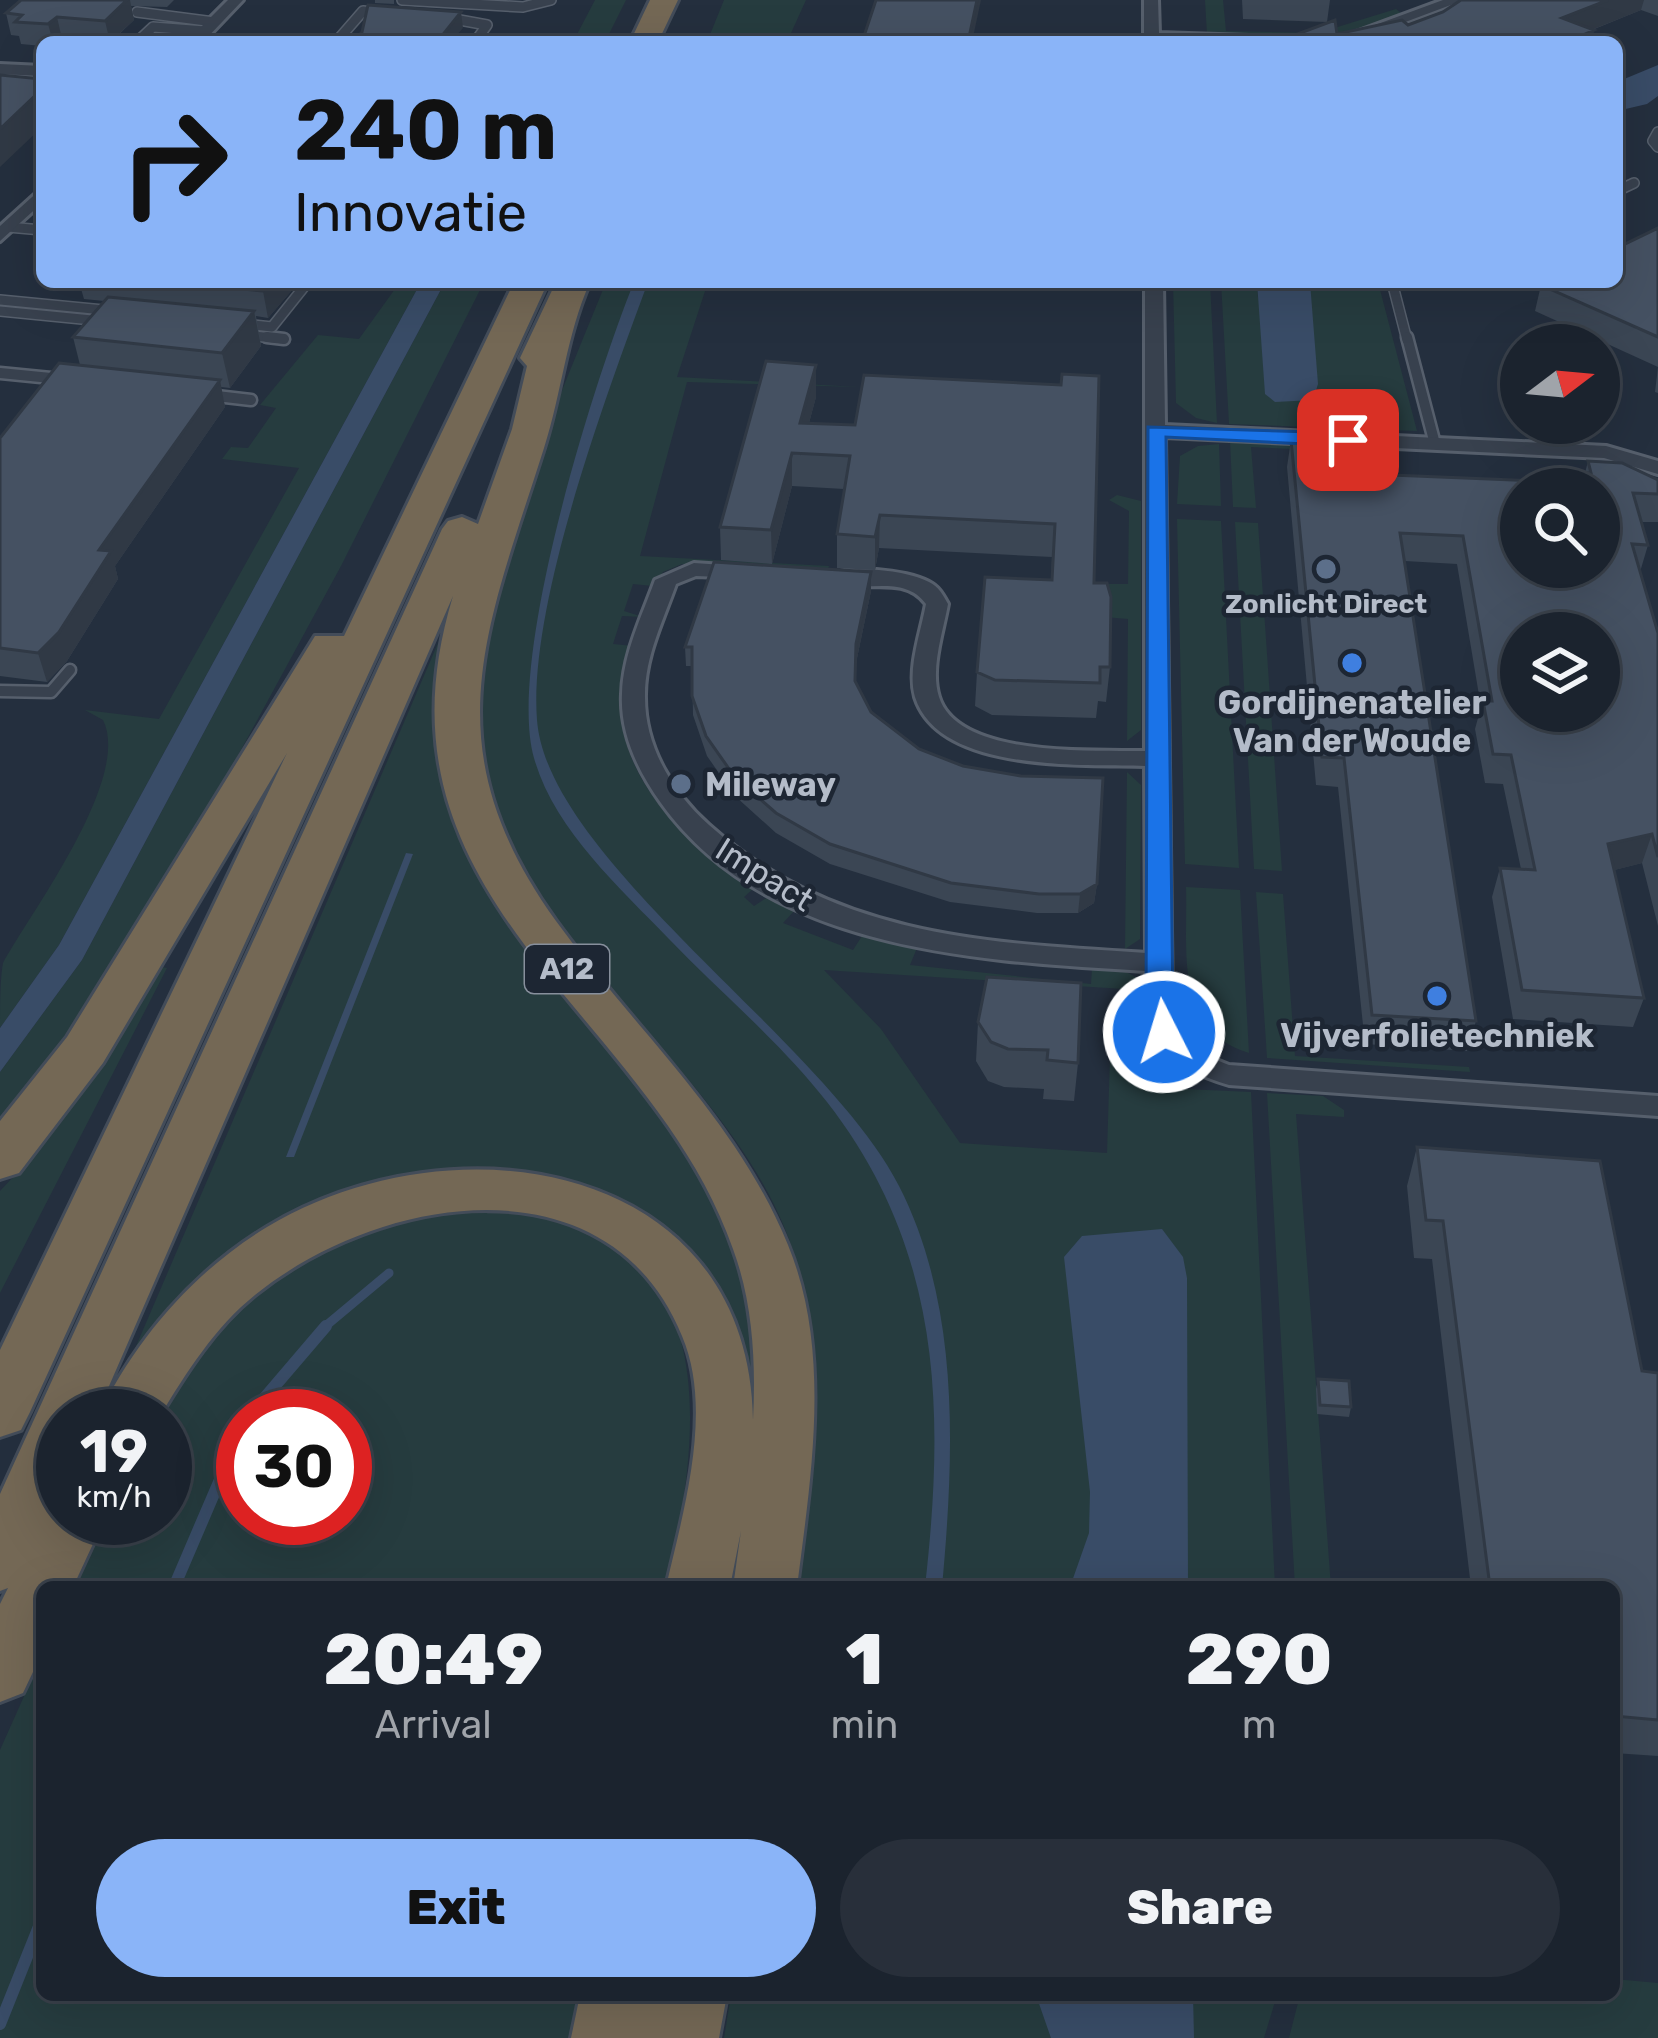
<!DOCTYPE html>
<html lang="en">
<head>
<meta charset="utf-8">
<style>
	:root { --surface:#1b232e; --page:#282f3a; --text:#f1f3f6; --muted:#a0a4aa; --line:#39404a; --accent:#8ab4f8 }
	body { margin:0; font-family:Rubik,sans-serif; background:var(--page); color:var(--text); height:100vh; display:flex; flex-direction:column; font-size:45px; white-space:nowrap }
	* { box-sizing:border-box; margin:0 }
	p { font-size:39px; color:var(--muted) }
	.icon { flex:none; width:66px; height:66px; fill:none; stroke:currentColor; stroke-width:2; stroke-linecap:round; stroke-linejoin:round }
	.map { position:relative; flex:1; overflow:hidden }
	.drawer { position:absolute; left:36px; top:1581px; width:1584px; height:420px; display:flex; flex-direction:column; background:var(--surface); border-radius:18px; box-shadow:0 12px 48px #0002,0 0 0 3px var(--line) }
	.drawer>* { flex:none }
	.hud { position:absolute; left:36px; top:36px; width:1587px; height:252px; border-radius:18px; box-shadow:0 12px 48px #0002,0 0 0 3px var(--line); background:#8ab4f8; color:#111; overflow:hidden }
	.needle { width:78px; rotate:74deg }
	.tools { position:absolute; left:1500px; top:324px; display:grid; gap:24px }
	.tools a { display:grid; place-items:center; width:120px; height:120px; border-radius:50%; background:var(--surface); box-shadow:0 12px 48px #0002,0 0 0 3px var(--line); font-size:60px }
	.speed { position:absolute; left:36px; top:1389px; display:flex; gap:24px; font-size:60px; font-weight:700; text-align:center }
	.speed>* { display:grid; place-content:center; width:156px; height:156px; border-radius:50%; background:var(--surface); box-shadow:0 12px 48px #0002,0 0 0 3px var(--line); line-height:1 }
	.speed small { font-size:30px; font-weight:400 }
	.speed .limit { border:18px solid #d22; background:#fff; color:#111 }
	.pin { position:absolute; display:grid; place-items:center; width:102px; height:102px; color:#fff; margin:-51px; border-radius:24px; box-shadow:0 6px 18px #0006 }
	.me { position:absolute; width:132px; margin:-66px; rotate:355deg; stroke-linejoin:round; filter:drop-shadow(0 0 9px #0008) }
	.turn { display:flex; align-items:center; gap:42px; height:252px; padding:0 60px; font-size:54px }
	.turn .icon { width:156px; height:156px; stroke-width:2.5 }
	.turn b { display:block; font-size:84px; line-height:102px }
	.eta { display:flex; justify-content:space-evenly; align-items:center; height:204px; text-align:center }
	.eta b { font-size:72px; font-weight:800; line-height:84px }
	.primary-button { display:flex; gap:24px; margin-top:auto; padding:24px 60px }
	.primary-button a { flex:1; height:138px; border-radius:72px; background:var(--accent); color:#111; font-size:48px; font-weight:800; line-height:138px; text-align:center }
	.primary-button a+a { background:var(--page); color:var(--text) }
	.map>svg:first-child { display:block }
	.green { fill:#263c3f; fill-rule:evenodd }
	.water { fill:#394c67 }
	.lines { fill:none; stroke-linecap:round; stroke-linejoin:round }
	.stream-far1 { stroke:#394c67; stroke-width:9 }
	.stream { stroke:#394c67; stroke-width:12 }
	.lane-far1-casing { stroke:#565f6c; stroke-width:12 }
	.lane-casing { stroke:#565f6c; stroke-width:15 }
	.street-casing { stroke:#565f6c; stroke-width:6 }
	.highway-casing { stroke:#434c59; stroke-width:6 }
	.lane-far1 { stroke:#38414e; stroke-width:9 }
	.lane { stroke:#38414e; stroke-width:10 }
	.street { fill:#38414e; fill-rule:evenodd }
	.highway { fill:#746855; fill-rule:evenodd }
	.wall { fill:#3b4654 }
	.shaded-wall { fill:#303945 }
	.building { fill:#455162; stroke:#303945; stroke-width:3; fill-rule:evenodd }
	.route { fill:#1a73e8; stroke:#114b97; stroke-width:3 }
	.service-dot { fill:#5c6f8a; stroke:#1d2633; stroke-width:4.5 }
	.shop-dot { fill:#3f7fe0; stroke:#1d2633; stroke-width:4.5 }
	.labels { text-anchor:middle; stroke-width:9; stroke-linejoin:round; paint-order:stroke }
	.far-poi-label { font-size:27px; font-weight:bold; fill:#b4bcc9; stroke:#1d2633 }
	.shield { fill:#1d2633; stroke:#878f9c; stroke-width:3 }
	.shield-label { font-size:30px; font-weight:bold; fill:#b4bcc9 }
	.poi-label { font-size:33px; font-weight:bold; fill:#b4bcc9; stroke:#1d2633 }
	.street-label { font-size:33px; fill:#b4bcc9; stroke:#1d2633 }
</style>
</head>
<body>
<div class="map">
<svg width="1658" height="2038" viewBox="0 0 1658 2038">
	<rect width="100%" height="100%" fill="#242f3e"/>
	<path class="green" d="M595,0H626L605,42H573Z
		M724,0H806L787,42H707Z
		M1205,0H1223L1226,31L1318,33L1396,9L1401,13C1343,48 1272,38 1207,35Z
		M400,282H421L59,945L0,1028C0,1010 0,978 3,963C31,912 132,778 103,720L85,710L159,719L299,468L222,459L231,447L248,448L276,408L260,405L318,335L359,339Z
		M445,282H484L341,566L223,783L111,977L0,1136V1072L82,960Z
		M606,282H708L677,377L859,387L687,382L640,556L829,566L827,571L682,564L663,572L653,586L633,584L624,611L643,617L622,616L613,644L633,646C630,664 623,683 622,702C618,785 694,846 754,888L744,897L754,906L768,897L796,909L783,923L853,950L862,936L917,948L910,965L1091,984L1092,968L1123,970L1137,978L1141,999L1135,1004L1125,1003L1124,989L824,970L881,1029L960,1143L1107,1153L1111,1023L1132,1024L1139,1032L1140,1087L1251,1092L1275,1587H795C814,1465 833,1347 785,1229C713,1051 487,928 476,724C470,598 559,400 606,282Z
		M1173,282H1210L1217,423L1196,418L1176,403Z
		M1221,282H1257L1258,297L1302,282H1378L1417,431L1229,424Z
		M1230,440L1370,447L1380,453L1251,447L1256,508L1233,507Z
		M1219,444L1221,506L1177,504L1180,456L1198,446Z
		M1117,495L1141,501V730L1127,741L1128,619L1104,617V584H1128L1129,511L1109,500Z
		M1177,519L1221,521L1239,868L1185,864Z
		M1235,522L1258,523L1282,871L1254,869Z
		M478,550L448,756L682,1136L744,1267L756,1353L745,1484L738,1436L640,1218L371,1192L106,1416Z
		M1127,772L1141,785L1140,939L1125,949Z
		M1186,887L1240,890L1249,1053C1173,1030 1188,951 1186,887Z
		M1256,892L1283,894L1295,1056L1469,1067L1470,1072L1267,1058Z
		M161,967L167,968L0,1293V1191C65,1124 114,1047 161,967Z
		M1267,1093L1323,1096L1344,1110V1117L1296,1114L1331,1587H1295Z
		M461,1207C488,1209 518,1208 544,1214C729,1257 697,1449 667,1587H73L104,1518H165V1416H159C201,1345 258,1277 334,1239C371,1222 421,1217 461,1207ZM243,1416H345V1518H243Z
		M42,1656V1995H580L572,2038H0V1750Z
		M1614,1979L1658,1983V2038H1289L1300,1995H1614Z
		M731,1995H1080L1103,2038H724Z
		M1177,1995H1277L1264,2038H1178Z"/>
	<path class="water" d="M1658,65V96L1647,104L1617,111V82Z
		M421,282H445L82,960L0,1072V1028L59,945Z
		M634,282H648C607,393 528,605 537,720C548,861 826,1042 899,1186C961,1307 954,1456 942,1587H925C945,1409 942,1250 827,1102C781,1043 721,993 669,939C619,887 554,829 534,758C506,660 594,381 634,282Z
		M1257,282H1310L1318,384L1313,400L1275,402L1265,394Z
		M406,853L413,854L294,1157H286Z
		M1162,1229L1183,1257L1187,1278L1188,1587H1070L1089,1533L1090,1492L1064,1257L1082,1236Z
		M1036,1995H1193L1194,2038H1051Z"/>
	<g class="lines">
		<path class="stream-far1" d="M322,1329L389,1273"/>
		<path class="stream" d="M249,1416L326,1326
			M174,1587L243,1426
			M0,2024L42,1919"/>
		<defs>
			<path id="lane-far1" d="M402,0L523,7L551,0
				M137,12L214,22
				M443,17L487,25L475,42
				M137,42L153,27L205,31
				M336,42L363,11L385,13
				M1658,132L1653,141L1658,147
				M1617,191L1634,183
				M8,227L42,230
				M1392,282L1407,340
				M0,300L114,311
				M0,311L102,321
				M244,324L272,327L308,282
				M244,335L284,339"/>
			<path id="lane" d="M267,337L284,339
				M1407,337L1435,444
				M0,373L61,379
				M208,395L251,400
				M0,691L51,692L70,670"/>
			<path id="street" d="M228,0H243L203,42H186Z
				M1144,0H1158L1159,33L1276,37L1284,42H1144Z
				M1443,0H1464L1352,42H1329Z
				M0,64L42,66V76L0,74Z
				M42,188V203L0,241V226Z
				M1145,282H1163L1165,425L1606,446L1658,461V474L1604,458L1165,437L1172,1010C1182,1041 1199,1054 1229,1065L1658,1096V1116L1229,1085C1163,1065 1146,1040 1146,971C980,961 768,952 661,803C638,771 620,734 622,694C623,654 642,616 655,580L694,563L753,567V577L745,578L696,576L676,584C663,621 644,658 645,698C645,747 673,793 709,825C834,937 986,943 1146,953L1145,766C1082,764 939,773 915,697C907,669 921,632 926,604C901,570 854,599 826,578C846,563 907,570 929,582C939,587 943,595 948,604C943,632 930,669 939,697C958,758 1094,750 1145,751Z"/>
			<path id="highway" d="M650,0H678L658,42H630Z
				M514,282H548L30,1412L21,1430L0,1437V1350L287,753L103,1063L19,1173L0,1179V1121L67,1037L315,636H344Z
				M556,282H590C566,336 562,392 544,448C486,631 430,746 556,921C635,1030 736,1118 788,1245C832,1352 811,1476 797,1587H733L741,1531L730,1587H666C683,1512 714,1411 682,1336C608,1155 379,1195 255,1295C215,1327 186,1373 160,1416H98C136,1339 193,1272 267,1227C453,1115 749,1160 753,1420C756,1363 753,1303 733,1249C650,1010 359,902 453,596L96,1416H63V1518H105L73,1587H42V1653L23,1693L0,1702V1604L8,1588L0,1591V1494L442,529L448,521L462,517L478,524L512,429L527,366L520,358Z
				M580,1995H727L719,2038H571Z"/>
		</defs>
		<use href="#lane-far1" class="lane-far1-casing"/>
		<use href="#lane" class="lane-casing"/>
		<use href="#street" class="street-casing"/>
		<use href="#highway" class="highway-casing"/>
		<use href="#lane-far1" class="lane-far1"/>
		<use href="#lane" class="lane"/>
		<use href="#street" class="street"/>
		<use href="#highway" class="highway"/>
	</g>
	<path class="wall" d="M21,0H174L167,7L131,6L134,20L111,42L62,39L59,42H42V46L21,44L19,36L11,35L6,13Z
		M375,0H394V4L375,3Z
		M1242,0H1330L1327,22L1243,19Z
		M1461,0H1658V16L1641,10L1592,30H1594L1591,42H1276L1408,25L1443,12Z
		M1658,228V393L1655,392L1658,367L1535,311L1541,285Z
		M79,282H299L268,318L256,316L261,346L230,388L221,387L225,407L115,566L118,579L67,661L47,682L0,676V438L80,365L73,337L104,301L84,299Z
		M816,365V397L809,423L855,425L1061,385L1110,667L1106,702L1098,701L1096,718L992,715L975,706L977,672L1051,580L1052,557L879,548L875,570L837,568V534L844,489L792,486L772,564L721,560L720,527Z
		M1291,440L1392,475L1553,482L1556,471L1585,473L1588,461L1658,480V522H1641L1648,545L1640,572L1658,633V926L1642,863L1614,870L1644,998L1633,1027L1513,1019L1492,897L1500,868L1521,869L1503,784L1485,783L1475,729L1481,707L1457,564L1405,561L1476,1021L1467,1051L1365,1044L1338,787L1316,785L1287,467Z
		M871,572V591L856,663V681L871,712L1097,884L1094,903L1078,913H1037L950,902L830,864L776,833L735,796L707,756L693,715L692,666H686L685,647Z
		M978,1022L1078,1063L1074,1101L1043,1099L1044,1089L1004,1087L988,1081L976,1061Z
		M1417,1147L1642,1371L1658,1373V1756L1614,1753V1587H1471L1432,1259L1414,1258L1407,1186Z
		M1318,1379L1351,1407L1349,1417L1317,1414L1316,1389Z"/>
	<path class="shaded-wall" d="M127,0H130L134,20L110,42L105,21Z
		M977,0H981L972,42H968Z
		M1608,0H1644L1641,10L1561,42L1562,18Z
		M461,12L463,28L451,42H437Z
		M57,17L62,39L59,42H53L48,24Z
		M1594,30L1591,42H1567Z
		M42,89V127L0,167V129Z
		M271,282H299L268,318L263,291Z
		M254,311L261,346L230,388L222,353Z
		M816,365V397L800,456V423Z
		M220,380L225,407L115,566L118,579L67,661L47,682L38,653L99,550Z
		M792,453V486L772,564L771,530Z
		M880,515L879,548L875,570V537Z
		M871,572V591L856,663V644Z
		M1652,834L1642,863L1599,874L1608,844Z
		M1097,884L1094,903L1078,913L1080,894Z"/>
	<path class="building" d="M21,0H127L105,21L57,17L48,24L15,22L22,15L6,13Z
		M876,0H977L968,42H862Z
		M1461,0H1608L1562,18L1594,30L1567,42H1276L1335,20L1337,34L1402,20L1408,25L1443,12Z
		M368,5L461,12L437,42H353L362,32Z
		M0,75L42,79V89L0,129Z
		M1658,228V337L1541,285L1546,282H1617V248Z
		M169,282H271L263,291Z
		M108,297L254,311L222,353L73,337Z
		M766,361L816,365L800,423L855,425L864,375L1061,385L1062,374L1099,376L1094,583H1107L1111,597L1110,667H1100V683L995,680L977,672L985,577L1052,580L1055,524L880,515L875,537L837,534L850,456L792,453L771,530L720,527Z
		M59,363L220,380L99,550L111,551L59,632L38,653L0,648V438Z
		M1291,440L1387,445L1392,475L1559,482L1556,471L1591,473L1588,461L1622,463L1658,480V494L1633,493L1648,545L1632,544L1658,633V857L1652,834L1608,844L1644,998L1522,990L1500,868L1535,870L1511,755L1493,754L1483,701H1492L1463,536L1400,533L1476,1021L1372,1015L1344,758L1322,757ZM1521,489H1599V567H1521ZM1521,633H1599V711H1521Z
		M714,562L871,572L856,644L855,681L871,712L919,749L963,766L1021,776L1103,778L1097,884L1080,894H1039L951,883L830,844L776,813L734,776L706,736L692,696V647H685Z
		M987,977L1081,983L1078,1063L1047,1060L1048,1050L1008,1049L991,1042L978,1022Z
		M1417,1147L1600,1161L1642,1371L1658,1373V1720L1614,1716V1587H1490L1443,1221L1426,1220Z
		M1318,1379L1349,1381L1351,1407L1320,1405Z"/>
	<path class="route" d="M1148,427L1348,433L1358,440L1348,446L1166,437L1173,1010L1178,1032L1164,1042L1155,1039L1146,1010Z"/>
	<g class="service-dot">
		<circle cx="1326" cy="569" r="12"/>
		<circle cx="681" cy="784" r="12"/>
	</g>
	<g class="shop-dot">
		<circle cx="1352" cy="663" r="12"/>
		<circle cx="1437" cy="996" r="12"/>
	</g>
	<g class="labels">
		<g class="far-poi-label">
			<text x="1326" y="613">Zonlicht Direct</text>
		</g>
		<rect class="shield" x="525" y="945" width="84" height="48" rx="9"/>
		<g class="shield-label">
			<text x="567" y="979">A12</text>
		</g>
		<g class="poi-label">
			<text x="1352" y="714">Gordijnenatelier<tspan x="1352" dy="38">Van der Woude</tspan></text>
			<text x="705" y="796" text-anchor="start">Mileway</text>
			<text x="1437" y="1047">Vijverfolietechniek</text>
		</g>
		<g class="street-label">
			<text transform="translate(765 874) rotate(32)" y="12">Impact</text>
		</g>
	</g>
</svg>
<div class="tools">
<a><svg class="needle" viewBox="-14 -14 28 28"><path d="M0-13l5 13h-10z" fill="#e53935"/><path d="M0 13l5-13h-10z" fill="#a0a4aa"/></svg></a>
<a><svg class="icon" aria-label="search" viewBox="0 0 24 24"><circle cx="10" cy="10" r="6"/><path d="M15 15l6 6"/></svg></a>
<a><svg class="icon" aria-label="layers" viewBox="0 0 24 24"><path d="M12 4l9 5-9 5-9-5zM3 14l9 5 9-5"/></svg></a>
</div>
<div class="speed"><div>19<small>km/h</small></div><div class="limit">30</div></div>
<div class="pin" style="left:1348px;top:440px;background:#d93025"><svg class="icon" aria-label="arrive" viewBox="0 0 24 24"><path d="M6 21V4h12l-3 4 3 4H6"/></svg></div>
<svg class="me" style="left:1164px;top:1032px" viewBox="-20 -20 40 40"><circle r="17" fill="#1a73e8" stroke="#fff" stroke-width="3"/><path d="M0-11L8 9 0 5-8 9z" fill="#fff"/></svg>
<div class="hud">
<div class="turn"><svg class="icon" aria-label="right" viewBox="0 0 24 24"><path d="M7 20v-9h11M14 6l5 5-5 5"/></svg><div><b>240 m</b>Innovatie</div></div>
</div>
<section class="drawer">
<div class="eta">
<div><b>20:49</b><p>Arrival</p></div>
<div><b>1</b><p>min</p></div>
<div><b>290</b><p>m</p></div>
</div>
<div class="primary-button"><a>Exit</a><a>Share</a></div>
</section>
</div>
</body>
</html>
